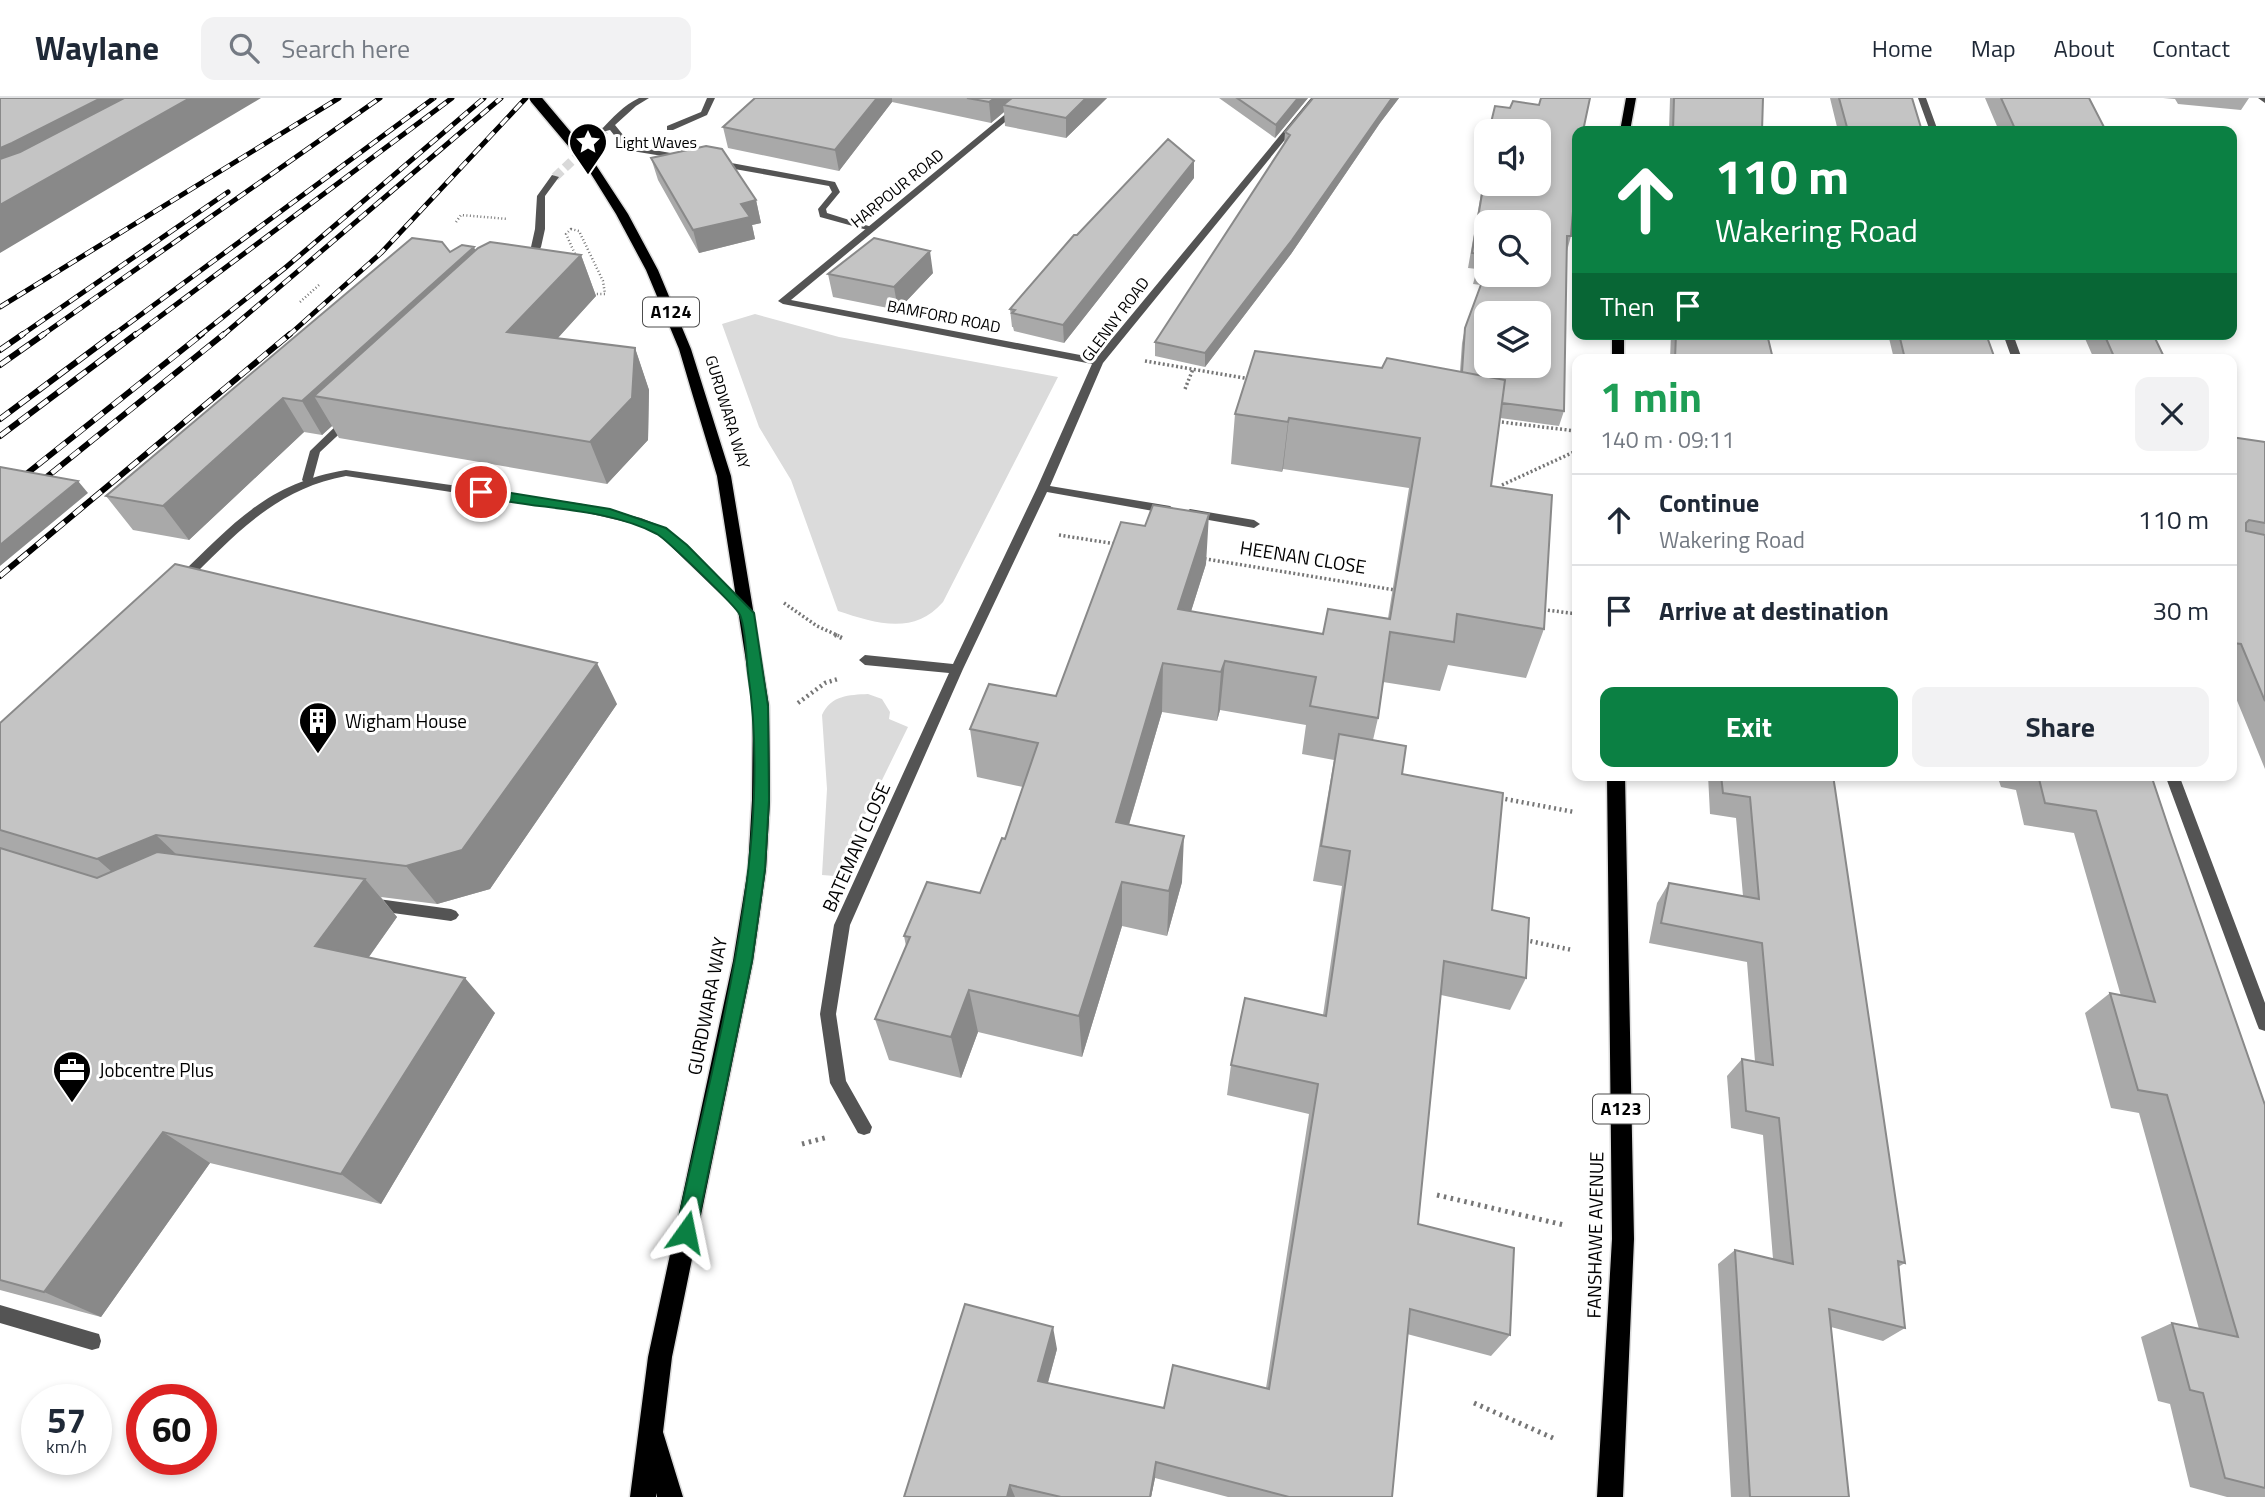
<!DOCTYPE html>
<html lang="en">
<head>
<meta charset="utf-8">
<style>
	:root { --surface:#fff; --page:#f2f2f3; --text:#1f2937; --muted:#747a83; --line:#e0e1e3; --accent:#0b8043 }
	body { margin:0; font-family:"Titillium Web",sans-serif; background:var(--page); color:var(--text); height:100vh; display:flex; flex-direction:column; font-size:26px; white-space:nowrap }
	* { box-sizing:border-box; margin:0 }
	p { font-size:23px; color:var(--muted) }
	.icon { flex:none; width:38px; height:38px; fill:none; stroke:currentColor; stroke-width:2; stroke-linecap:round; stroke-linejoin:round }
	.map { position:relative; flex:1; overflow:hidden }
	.drawer { position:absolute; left:1572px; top:256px; width:665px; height:427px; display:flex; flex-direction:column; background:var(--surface); border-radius:14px; box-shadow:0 4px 10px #0003 }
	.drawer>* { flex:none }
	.hud { position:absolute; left:1572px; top:28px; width:665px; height:214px; border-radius:14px; box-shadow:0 4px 10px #0003; background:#0b8043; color:#fff; overflow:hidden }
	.fabs { position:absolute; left:1474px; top:21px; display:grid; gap:14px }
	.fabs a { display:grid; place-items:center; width:77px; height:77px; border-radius:14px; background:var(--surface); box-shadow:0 4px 10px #0003; font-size:35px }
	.speed { position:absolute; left:21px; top:1286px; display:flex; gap:14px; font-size:35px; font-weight:700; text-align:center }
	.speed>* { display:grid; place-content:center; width:91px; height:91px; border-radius:50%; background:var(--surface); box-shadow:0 4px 10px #0003; line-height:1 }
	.speed small { font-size:18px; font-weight:400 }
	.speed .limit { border:10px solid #d22; background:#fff; color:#111 }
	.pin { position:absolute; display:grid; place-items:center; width:60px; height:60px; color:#fff; margin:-30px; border:4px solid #fff; border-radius:50%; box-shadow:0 2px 7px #0007 }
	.me { position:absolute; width:77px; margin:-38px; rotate:12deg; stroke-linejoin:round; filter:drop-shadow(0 0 5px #0008) }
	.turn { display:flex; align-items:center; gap:24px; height:147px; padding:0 28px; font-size:32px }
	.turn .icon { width:91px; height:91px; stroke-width:2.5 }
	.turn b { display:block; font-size:49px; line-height:60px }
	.then { display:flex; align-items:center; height:66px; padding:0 28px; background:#0003; gap:14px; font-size:26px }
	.round { display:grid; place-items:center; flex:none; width:74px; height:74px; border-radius:14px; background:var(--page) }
	.summary { display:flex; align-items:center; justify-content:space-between; height:119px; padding:0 28px }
	h1 { font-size:42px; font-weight:700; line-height:52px; color:#1e9e55 }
	.primary-button { display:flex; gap:14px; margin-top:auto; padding:14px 28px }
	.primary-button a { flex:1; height:80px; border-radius:14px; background:var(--accent); color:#fff; font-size:28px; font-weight:700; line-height:80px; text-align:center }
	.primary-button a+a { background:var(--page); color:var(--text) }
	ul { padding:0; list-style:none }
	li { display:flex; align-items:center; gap:21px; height:91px; padding:0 28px; border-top:2px solid var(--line) }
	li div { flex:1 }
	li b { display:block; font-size:26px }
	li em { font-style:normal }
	header { display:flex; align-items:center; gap:42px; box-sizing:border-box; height:98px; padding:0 35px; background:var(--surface); border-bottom:2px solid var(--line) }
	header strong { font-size:33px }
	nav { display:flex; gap:38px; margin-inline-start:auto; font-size:24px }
	.search { width:490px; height:63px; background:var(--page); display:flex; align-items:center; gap:18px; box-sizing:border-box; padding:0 24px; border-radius:14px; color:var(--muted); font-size:26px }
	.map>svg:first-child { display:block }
	.green { fill:#dbdbdb }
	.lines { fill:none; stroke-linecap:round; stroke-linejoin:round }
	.pedestrian-tunnel { stroke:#d9d9d9; stroke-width:9; stroke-dasharray:9 4.5; stroke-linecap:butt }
	.primary-casing { stroke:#dbdbdb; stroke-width:3 }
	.path-far3 { stroke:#767676; stroke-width:2.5; stroke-dasharray:1 2.5; stroke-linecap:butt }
	.path-far2 { stroke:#767676; stroke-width:3.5; stroke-dasharray:2 2.5; stroke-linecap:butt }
	.path-far1 { stroke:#767676; stroke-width:4.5; stroke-dasharray:2 3.5; stroke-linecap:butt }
	.path { stroke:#767676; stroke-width:5; stroke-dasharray:2.5 4.5; stroke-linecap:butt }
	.service { fill:#545454; fill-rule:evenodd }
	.pedestrian { fill:#545454; fill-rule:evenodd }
	.minor { fill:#545454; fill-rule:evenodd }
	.primary { fill:#000; fill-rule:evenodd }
	.rail-far1-casing { stroke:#000; stroke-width:5 }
	.rail-casing { stroke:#000; stroke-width:6 }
	.rail-far1 { stroke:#fff; stroke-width:3.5; stroke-dasharray:10; stroke-linecap:butt }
	.rail { stroke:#fff; stroke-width:4.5; stroke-dasharray:12; stroke-linecap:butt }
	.primary-bridge-casing { stroke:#dbdbdb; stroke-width:14; stroke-linecap:butt }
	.primary-bridge { stroke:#000; stroke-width:11 }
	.wall { fill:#a9a9a9 }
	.shaded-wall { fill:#898989 }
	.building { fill:#c4c4c4; stroke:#898989; stroke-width:2; fill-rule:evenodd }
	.route { fill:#0b8043; stroke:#07532c; stroke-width:2 }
	.labels { text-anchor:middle; stroke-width:6; stroke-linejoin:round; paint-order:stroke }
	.far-poi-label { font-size:16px; fill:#000; stroke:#fff; text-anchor:start }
	.far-street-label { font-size:16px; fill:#000; stroke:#fff }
	.shield { fill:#fff; stroke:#4c4c4c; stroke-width:2 }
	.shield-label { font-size:18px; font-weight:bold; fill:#000 }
	.street-label { font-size:19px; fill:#000; stroke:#fff }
	.poi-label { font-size:19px; fill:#000; stroke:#fff; text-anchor:start }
</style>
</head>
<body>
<header>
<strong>Waylane</strong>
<div class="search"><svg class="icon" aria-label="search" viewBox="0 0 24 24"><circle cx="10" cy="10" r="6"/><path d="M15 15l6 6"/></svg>Search here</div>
<nav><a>Home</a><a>Map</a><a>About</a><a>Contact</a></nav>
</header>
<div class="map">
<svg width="2265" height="1399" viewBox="0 0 2265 1399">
	<rect width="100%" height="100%" fill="#fff"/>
	<path class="green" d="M755,216L839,239L1058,279L943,504C914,538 875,525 838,513L791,382L759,329L722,226Z
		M868,596L882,601L890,614L889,621L908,629L835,778L822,777L827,691L822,617C831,597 849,597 868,596Z"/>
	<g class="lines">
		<path class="pedestrian-tunnel" d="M555,79L605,32"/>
		<defs>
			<path id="primary" d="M1626,0H1636L1630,33H1620Z
				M584,61H592L628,116L658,172L691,251L731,378L769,608L770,702L766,771L753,863L672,1259L663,1334L683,1399H657L656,1395V1399H630L648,1259L733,863L748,771L752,702L753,608L717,378L692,295L679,251L646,172L616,116L583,63Z
				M1612,236H1624V261H1612Z
				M1607,677H1625L1634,1141L1623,1399H1597L1612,1141Z"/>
		</defs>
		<use href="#primary" class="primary-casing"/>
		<path class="path-far3" d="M456,124L461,117L508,121
			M571,131L579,133L603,183L605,196H593L566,136Z
			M300,204L319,187"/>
		<path class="path-far2" d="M1145,263L1250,281
			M1185,291L1193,271
			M1493,323L1576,333
			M1502,387L1576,353
			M1059,437L1116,446
			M1200,460L1395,492
			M784,505L817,528L839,538
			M1539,511L1577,516"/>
		<path class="path-far1" d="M835,537L842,540
			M798,605L825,585L838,581
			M1500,700L1574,714
			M1525,842L1572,852"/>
		<path class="path" d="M802,1046L828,1039
			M1437,1097L1564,1127
			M1474,1305L1553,1340"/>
		<path class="service" d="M707,0H715L707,17L673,32H667V28L701,14Z"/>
		<path class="pedestrian" d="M639,0H649L636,8L615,27L632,48L687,58V62L626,52L610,32L602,34L601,32C612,20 624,7 639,0Z
			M715,62L835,84L840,94L826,111L827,115L875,130L871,133L820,119L818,111L832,94L829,88L712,67L711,65Z
			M552,77L559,79L545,98V131L541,149L530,167H524L522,165L531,149L535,131L537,98Z
			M347,320L351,321V325L320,354L312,384H304L302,382L310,353L343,321Z"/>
		<path class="minor" d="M1025,0H1034L791,202L1096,260L1311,0H1319L1103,265L1050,388L1170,408L1176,412L1170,416L1047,394L963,571L850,827L836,916L846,983L872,1029L870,1035L864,1037L858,1035L830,985L820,916L834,827L949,575L865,567L859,562L865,557L953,566L1037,390L1092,266L783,206L778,203Z
			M1918,0H1926L1938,33H1930Z
			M2258,0H2265V5Z
			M2003,236H2013L2022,261H2012Z
			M346,372L583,406L641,420L666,430L686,447L753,515L751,518H743L658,436L634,426L583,414L346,378C275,391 235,437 186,485H178L176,482L178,479C233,426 267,385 346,372Z
			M1190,411L1254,422L1260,426L1254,430L1186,418L1184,415Z
			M2165,677H2179L2265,905V933L2259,931L2257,926Z
			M371,800L451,811L456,813L459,817L456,821L451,823L371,812L366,810L364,806L366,802Z
			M0,1207L92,1234L99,1236L101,1243L99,1250L92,1252L0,1225Z"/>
		<use href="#primary" class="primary"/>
		<defs>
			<path id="rail-far1" d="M0,209L339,0
				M20,238L228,94
				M41,238L380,0
				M112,238L434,0
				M134,238L452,0
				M199,238L285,170L484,0
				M222,238L501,0
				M288,238L381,155L526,0"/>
			<path id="rail" d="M0,252L23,236
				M0,267L44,236
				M0,321L114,236
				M0,338L136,236
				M33,390L224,236
				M0,397L202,236
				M0,478L290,236"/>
		</defs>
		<use href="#rail-far1" class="rail-far1-casing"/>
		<use href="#rail" class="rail-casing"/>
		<use href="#rail-far1" class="rail-far1"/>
		<use href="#rail" class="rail"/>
		<defs>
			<path id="primary-bridge" d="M535,0L588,63"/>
		</defs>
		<use href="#primary-bridge" class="primary-bridge-casing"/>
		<use href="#primary-bridge" class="primary-bridge"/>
	</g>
	<path class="wall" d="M755,0H1107L1066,40L1005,28L1004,14L991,25L892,4L839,73L728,50L723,29Z
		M1219,0H1308L1275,40Z
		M1313,0H1399L1380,25L1291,156L1205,269L1155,258V244L1284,47L1285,34Z
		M1670,0H1763L1762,33H1669Z
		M1830,0H1912L1922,33H1838Z
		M1985,0H2089L2106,33H1999Z
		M2163,0H2249L2241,12L2178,6L2175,1Z
		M1577,33L1571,138L1567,153L1564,313L1559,328L1500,320L1491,388L1544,531L1526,580L1448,567L1440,593L1383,584L1378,620L1373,642L1402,676L1492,812L1526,880L1510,912L1441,897L1418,1126L1510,1237L1491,1258L1407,1236L1392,1399H1228L1155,1380L1151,1399H904L1057,1251L1048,1285L1164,1310L1266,1290L1309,1016L1227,997L1231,967L1323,917L1342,788L1313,783L1334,662L1302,656L1306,627L1220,612L1217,623L1162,614L1129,727L1182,784L1167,838L1122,828L1082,959L978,934L961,980L889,962L875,921L906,848L904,838L980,795L1005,741L1023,689L977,679L970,631L1056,598L1206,466L1191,513L1323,536L1388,520L1409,390L1283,371L1282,374L1231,366L1235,316L1382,270L1460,273L1462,245L1465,230L1481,187L1473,186L1477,171L1468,170L1486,67V86Z
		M1486,49V67L1482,66Z
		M651,60L756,102L761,125L752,127L755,141L699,155L658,82Z
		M1194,80L1064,245L1014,233L1013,229H1012L1010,211L1077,137Z
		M476,152L581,157L596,198L557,241L635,250L649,292L648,342L607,386L339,340L332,328L322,337L304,334L189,442L133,432L106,398L450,154Z
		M933,175L898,212L833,199L828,176Z
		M1671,236H1767L1773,261H1670Z
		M1888,236H1986L1995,261H1894Z
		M2083,236H2153L2165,261H2094Z
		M2231,339L2265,344V671L2231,588Z
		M617,606L490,791L437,806L381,799L397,819L369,859L495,915L381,1106L210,1065L101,1219L0,1192V625Z
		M1708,677H1833L1905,1165L1898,1169L1905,1230L1883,1243L1831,1229L1849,1399H1731L1718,1166L1735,1152L1773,1161L1763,1037L1731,1030L1727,978L1742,961L1755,963L1747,864L1649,845L1657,805L1669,785L1743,798L1736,720L1710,716Z
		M1997,677H2151L2170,734L2265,1007V1399H2227L2190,1389L2170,1306L2158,1303L2141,1239L2172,1225L2199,1231L2139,1015L2111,1010L2085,915L2110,895L2121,898L2074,735L2024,727L2016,692L2001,689Z"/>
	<path class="shaded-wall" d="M101,0H180L0,66V50Z
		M190,0H261L0,155V107Z
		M877,0H892V4L839,73L835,52Z
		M995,0H1021L1003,7L1004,14L991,25L989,4Z
		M1086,0H1107L1066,40V20Z
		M1298,0H1308L1275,40L1276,27Z
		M1392,0H1399L1380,25L1291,156L1205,269V255Z
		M1194,63V80L1064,245L1063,227Z
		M756,102L761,125L752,127L755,141L699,155L693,132L741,106Z
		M474,149L488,182L314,298L332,328L322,337L302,303Z
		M930,153L933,175L898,212L894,189Z
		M581,157L596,198L525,276L507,234Z
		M635,250L649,292L648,342L607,386L590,344Z
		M283,300L304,334L189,442L163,408Z
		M1289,320L1283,371L1282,374L1288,324Z
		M78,383L88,395L0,468V447Z
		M1209,416L1206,466L1176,561L1178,511Z
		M1225,563L1220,612L1217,623L1221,574Z
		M597,565L617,606L490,791L437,806L406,768Z
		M1163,565L1162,614L1116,770V724Z
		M156,737L196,775L141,799L97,761Z
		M1184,738L1182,784L1167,838L1169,793Z
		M365,781L397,819L351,884L315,848Z
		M1122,784V828L1082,959L1079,918Z
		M465,880L495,915L381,1106L341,1076Z
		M969,892L978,934L961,980L951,939Z
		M163,1034L210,1065L101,1219L44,1194Z
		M1053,1229L1057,1251L1043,1302L1038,1283Z
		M1156,1364L1155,1380L1151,1399H1150Z
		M1010,1387L1015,1399H1007Z"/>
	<path class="building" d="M0,0H101L12,45L0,50Z
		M124,0H190L0,107V61L20,54Z
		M755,0H877L835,52L723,29Z
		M967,0H995L989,4Z
		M1012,0H1086L1066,20L1003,7Z
		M1237,0H1298L1276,27Z
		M1313,0H1392L1292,142L1205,255L1155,244L1290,37L1285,34Z
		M1541,0H1590L1583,33H1577V65L1571,138H1567L1564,313L1502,305L1505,282L1462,274L1465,230L1486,173V177H1538V124H1486V173L1477,172L1480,156L1472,155L1486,72V86H1538V33H1489L1495,8L1510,10L1513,3L1539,7ZM1486,215H1538V268H1486Z
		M1674,0H1763L1762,33H1673Z
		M1839,0H1912L1922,33H1848Z
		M2001,0H2089L2106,33H2016Z
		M1168,41L1194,63L1063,227L1012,215L1015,212L1010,211L1074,137H1077Z
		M706,48L722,51L756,102L741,106L750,119L693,132L651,60Z
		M412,140L442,144L450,154L462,147L474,149L302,303L283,300L163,408L106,398Z
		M874,140L930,153L894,189L828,176Z
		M490,144L581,157L507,234L635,250L632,300L590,344L314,298L478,150Z
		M1676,236H1767L1773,261H1675Z
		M1899,236H1986L1995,261H1905Z
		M2104,236H2153L2165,261H2115Z
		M1255,253L1382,270L1387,260L1505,282L1491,388L1552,397L1544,531L1457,516L1454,544L1390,534L1378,620L1310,608L1316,579L1225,563L1221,574L1163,565L1116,724L1184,738L1169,793L1122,784L1079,918L969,892L951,939L875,921L910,839L904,838L927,784L980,795L1002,740L1005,741L1038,645L970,631L989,586L1056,598L1121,424L1145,428L1153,407L1209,416L1178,511L1323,536L1328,511L1390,521L1420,340L1289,320L1288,324L1235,316Z
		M2231,339L2265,344V425L2249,422L2246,425V433L2265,437V603L2241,546L2233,545L2231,540Z
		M0,369L78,383L0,447Z
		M175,466L597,565L462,752L406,768L156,737L97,761L0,732V625Z
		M1339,636L1406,648L1402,676L1503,695L1492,812L1529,820L1526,880L1444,863L1418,1126L1514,1150L1510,1237L1410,1211L1392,1399H1289L1156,1364L1150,1399H1061L1010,1387L1007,1399H904L965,1206L1053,1229L1038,1283L1164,1310L1173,1267L1269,1291L1318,986L1231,967L1245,900L1326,918L1350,753L1321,748Z
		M1721,677H1833L1905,1165L1898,1163L1905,1230L1829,1211L1849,1399H1750L1735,1152L1793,1166L1779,1020L1746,1013L1742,961L1773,967L1762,845L1661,825L1669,785L1759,801L1750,699L1723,695Z
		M2038,677H2151L2170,734L2265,1007V1390L2225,1380L2203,1295L2190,1292L2172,1225L2238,1239L2167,997L2138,992L2110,895L2155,904L2096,713L2045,705Z
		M0,750L97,780L157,754L365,781L315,848L465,880L341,1076L163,1034L44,1194L0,1182Z"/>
	<path class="route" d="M481,390L610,411L666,430L687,447L754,515L768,608L769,702L765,771L752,863L696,1134L693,1141L686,1144L678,1141L676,1134C713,960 775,752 748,575C746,559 746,531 740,517C736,508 667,442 657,436C604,408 533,412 476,397L474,394Z"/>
	<defs>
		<symbol id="sight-pin" viewBox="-11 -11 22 30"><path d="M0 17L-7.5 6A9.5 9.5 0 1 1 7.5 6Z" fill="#000" stroke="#fff"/><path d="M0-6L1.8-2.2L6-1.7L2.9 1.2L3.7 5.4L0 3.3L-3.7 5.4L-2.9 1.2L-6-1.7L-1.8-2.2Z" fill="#fff"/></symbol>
		<symbol id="building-pin" viewBox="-11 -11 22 30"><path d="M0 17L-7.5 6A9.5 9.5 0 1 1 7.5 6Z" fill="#000" stroke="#fff"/><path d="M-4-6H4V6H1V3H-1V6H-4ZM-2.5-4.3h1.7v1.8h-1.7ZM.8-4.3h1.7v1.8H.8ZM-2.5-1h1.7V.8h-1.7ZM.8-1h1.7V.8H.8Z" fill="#fff"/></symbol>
		<symbol id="office-pin" viewBox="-11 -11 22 30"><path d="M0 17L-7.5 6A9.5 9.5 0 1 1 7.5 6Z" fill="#000" stroke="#fff"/><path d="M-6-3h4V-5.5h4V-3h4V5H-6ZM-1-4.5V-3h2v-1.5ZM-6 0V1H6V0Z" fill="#fff"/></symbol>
	</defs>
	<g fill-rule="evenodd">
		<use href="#sight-pin" x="566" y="22" width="44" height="60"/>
		<use href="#building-pin" x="296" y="601" width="44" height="60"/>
		<use href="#office-pin" x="50" y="950" width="44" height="60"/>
	</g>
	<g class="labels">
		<g class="far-poi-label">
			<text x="615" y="50">Light Waves</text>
		</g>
		<g class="far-street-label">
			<text transform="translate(897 90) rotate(-39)" y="6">HARPOUR ROAD</text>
			<text transform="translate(944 218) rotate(11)" y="6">BAMFORD ROAD</text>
			<text transform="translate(1115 221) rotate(-53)" y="6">GLENNY ROAD</text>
			<text transform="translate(728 314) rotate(73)" y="6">GURDWARA WAY</text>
		</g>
		<g class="shield">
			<rect x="643" y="199.5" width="56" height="29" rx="5"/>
			<rect x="1593" y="996.5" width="56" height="29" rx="5"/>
		</g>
		<g class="shield-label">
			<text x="671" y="220">A124</text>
			<text x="1621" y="1017">A123</text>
		</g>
		<g class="street-label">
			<text transform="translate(1303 459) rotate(9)" y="7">HEENAN CLOSE</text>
			<text transform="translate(856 749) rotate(-66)" y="7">BATEMAN CLOSE</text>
			<text transform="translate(707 908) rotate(-79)" y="7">GURDWARA WAY</text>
			<text transform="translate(1595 1137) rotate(-89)" y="7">FANSHAWE AVENUE</text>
		</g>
		<g class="poi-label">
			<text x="345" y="630">Wigham House</text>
			<text x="99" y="979">Jobcentre Plus</text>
		</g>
	</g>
</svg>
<div class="fabs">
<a><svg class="icon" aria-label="sound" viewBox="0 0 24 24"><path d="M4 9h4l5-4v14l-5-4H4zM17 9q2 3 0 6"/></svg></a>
<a><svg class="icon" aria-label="search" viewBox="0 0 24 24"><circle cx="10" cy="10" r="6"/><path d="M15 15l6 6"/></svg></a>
<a><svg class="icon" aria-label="layers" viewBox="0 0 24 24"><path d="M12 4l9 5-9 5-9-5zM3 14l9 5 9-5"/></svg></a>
</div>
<div class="speed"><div>57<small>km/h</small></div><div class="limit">60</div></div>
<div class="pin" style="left:481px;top:394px;background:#d93025"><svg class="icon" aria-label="arrive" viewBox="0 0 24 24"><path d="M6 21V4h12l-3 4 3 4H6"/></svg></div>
<svg class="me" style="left:686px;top:1134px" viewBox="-20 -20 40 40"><path d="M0-17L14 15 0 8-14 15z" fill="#0b8043" stroke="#fff" stroke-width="4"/></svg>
<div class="hud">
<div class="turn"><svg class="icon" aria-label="ahead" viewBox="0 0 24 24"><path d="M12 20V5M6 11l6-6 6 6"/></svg><div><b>110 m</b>Wakering Road</div></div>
<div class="then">Then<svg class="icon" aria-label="arrive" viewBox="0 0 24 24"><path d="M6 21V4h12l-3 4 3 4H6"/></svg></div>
</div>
<section class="drawer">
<div class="summary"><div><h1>1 min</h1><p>140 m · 09:11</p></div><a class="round"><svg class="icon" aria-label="close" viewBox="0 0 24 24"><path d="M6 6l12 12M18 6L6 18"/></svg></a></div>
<ul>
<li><svg class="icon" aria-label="ahead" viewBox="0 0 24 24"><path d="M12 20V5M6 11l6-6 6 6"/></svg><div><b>Continue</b><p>Wakering Road</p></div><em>110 m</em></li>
<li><svg class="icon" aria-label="arrive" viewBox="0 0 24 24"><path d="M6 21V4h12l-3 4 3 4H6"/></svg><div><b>Arrive at destination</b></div><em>30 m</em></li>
</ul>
<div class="primary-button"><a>Exit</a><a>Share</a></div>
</section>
</div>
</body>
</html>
